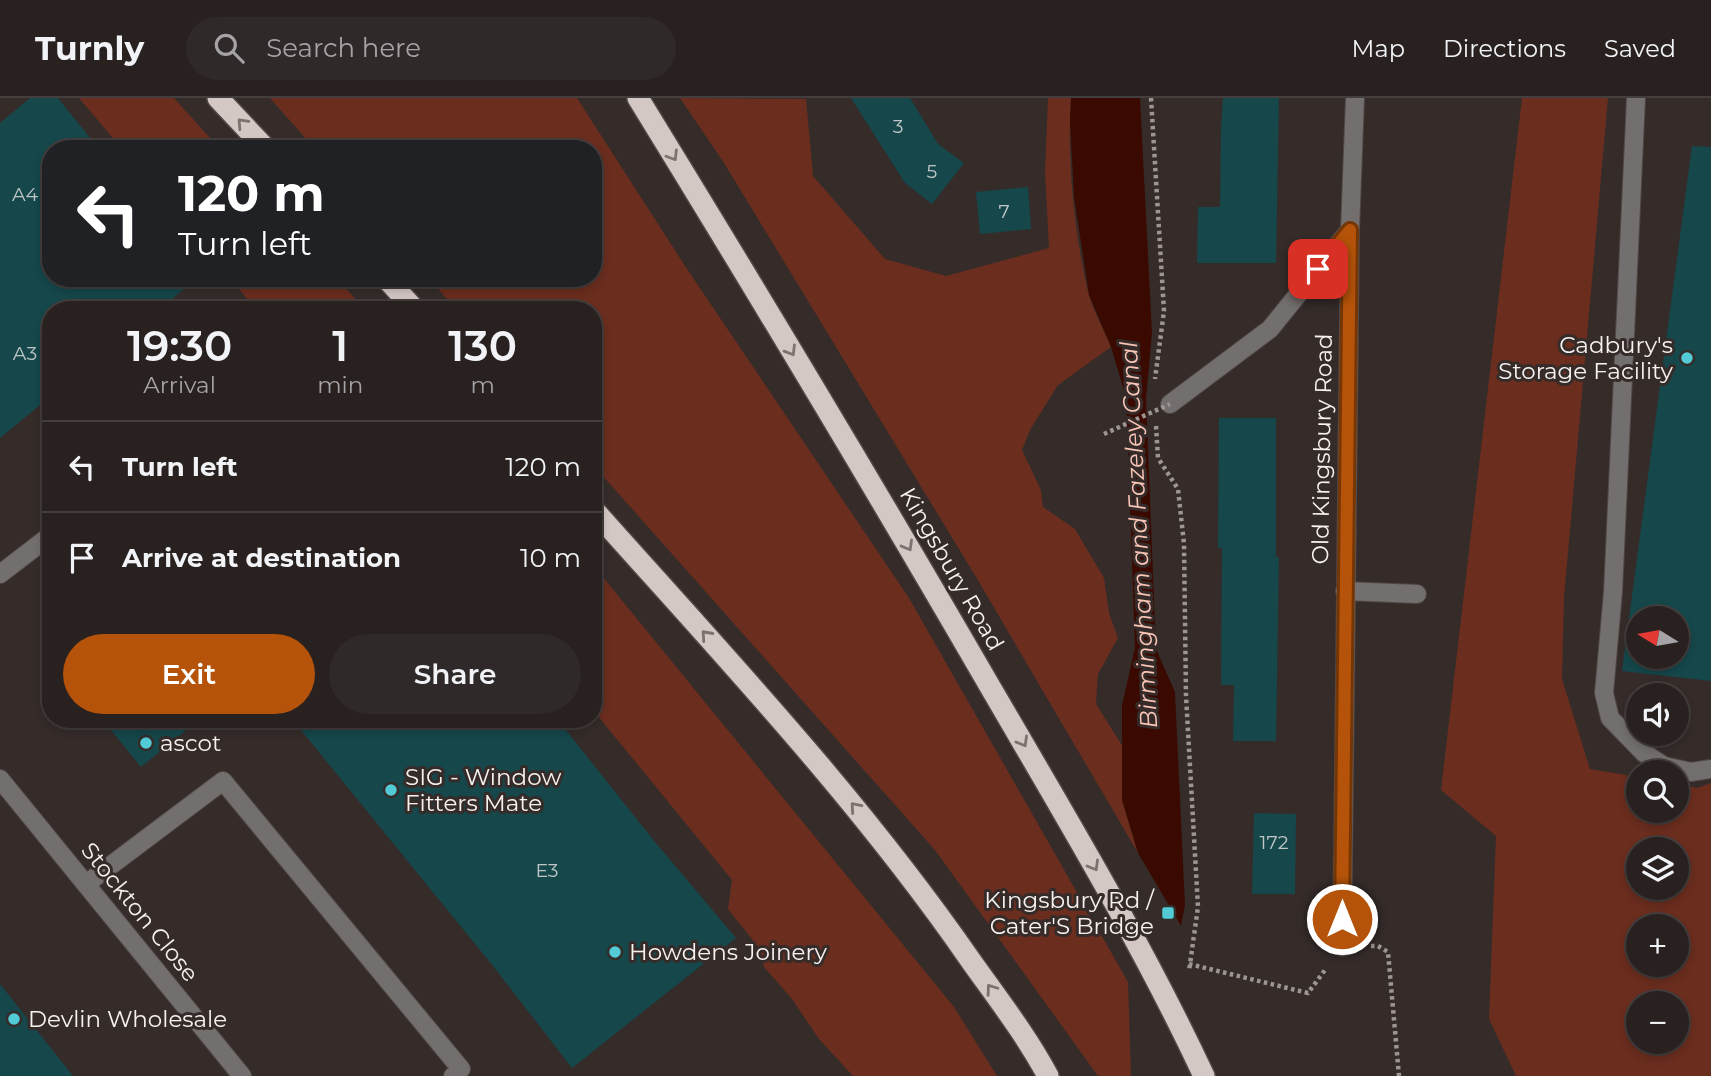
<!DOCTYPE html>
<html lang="en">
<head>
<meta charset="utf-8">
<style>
	:root { --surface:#282120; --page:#302929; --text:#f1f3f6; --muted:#a5a3a5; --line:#443e3e; --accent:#b45309 }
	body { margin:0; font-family:Montserrat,sans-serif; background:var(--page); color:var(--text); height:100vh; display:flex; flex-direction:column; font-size:26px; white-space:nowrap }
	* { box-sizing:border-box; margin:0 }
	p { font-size:23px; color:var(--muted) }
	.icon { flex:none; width:38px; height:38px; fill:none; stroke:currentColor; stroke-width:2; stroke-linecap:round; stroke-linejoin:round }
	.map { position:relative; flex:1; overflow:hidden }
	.sheet { position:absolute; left:42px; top:203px; width:560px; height:427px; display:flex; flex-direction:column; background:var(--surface); border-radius:28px; box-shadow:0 4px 10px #0003,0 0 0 2px var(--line) }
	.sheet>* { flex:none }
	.top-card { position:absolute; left:42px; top:42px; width:560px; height:147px; border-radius:28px; box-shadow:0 4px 10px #0003,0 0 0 2px var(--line); background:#202124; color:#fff; overflow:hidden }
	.needle { width:46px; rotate:281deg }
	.fabs { position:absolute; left:1626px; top:508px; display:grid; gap:14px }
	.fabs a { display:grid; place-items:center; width:63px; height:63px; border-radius:50%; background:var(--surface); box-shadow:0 4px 10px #0003,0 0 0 2px var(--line); font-size:35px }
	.pin { position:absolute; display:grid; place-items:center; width:60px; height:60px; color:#fff; margin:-30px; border-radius:14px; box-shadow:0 4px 10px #0006 }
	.me { position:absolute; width:77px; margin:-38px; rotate:0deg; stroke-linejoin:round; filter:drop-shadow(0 0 5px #0008) }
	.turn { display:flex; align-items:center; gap:24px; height:147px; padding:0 21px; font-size:32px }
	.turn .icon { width:91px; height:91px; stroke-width:2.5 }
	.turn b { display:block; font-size:49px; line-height:60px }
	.eta { display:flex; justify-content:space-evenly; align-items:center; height:119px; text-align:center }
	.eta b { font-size:42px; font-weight:600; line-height:49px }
	.cta { display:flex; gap:14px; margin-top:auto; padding:14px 21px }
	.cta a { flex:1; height:80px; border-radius:42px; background:var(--accent); color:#fff; font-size:28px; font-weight:600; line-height:80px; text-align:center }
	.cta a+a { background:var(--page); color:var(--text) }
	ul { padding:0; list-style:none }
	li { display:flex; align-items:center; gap:21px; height:91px; padding:0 21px; border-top:2px solid var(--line) }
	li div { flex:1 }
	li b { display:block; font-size:26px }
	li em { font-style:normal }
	header { display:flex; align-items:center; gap:42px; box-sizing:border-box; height:98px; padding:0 35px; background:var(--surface); border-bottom:2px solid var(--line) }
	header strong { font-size:33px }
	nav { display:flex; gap:38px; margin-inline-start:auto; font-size:24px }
	.search { width:490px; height:63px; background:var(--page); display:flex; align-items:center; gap:18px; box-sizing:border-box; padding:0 24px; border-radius:38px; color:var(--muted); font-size:26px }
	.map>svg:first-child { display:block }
	.green { fill:#6a2d1e; fill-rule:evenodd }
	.water { fill:#3a0a01 }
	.building { fill:#15474b; fill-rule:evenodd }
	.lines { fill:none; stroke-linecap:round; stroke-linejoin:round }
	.minor-casing { stroke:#504846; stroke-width:20 }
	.highway-casing { stroke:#504846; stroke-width:24 }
	.path { stroke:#9d9593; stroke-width:4.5; stroke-dasharray:3.5 3.5; stroke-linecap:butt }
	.minor { stroke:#736f6e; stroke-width:18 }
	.highway { stroke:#d4c8c5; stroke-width:21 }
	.path-bridge { stroke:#9d9593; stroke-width:4.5; stroke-dasharray:3.5 3.5; stroke-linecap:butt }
	.oneway { stroke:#7d7270 }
	.route-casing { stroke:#753606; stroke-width:18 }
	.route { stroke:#b45309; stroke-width:12 }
	.poi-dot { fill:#52cbd7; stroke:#352c2a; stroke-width:2.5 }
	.labels { text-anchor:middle; stroke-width:6; stroke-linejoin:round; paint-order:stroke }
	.number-label { font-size:19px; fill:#bec6c6 }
	.poi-label { font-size:23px; fill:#f7f1ef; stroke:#352c2a; text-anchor:start }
	.street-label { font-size:23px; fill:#f7f1ef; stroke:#352c2a }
	.water-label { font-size:24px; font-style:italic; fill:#fac5b7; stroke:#352c2a }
</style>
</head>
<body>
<header>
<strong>Turnly</strong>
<div class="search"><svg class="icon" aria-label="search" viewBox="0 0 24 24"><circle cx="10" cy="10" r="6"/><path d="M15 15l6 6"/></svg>Search here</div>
<nav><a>Map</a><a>Directions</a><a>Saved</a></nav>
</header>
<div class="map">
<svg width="1711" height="978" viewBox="0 0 1711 978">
	<rect width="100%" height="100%" fill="#352c2a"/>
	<path class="green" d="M79,0H174L220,51H122Z
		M270,0H577L687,171L909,500L1128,884L1131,978H1098L935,752L593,367V212H456L429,180H593V51H315Z
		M680,0L806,1L813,78L885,161L946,178L1049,150L1045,73L1048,0H1071C1067,64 1074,132 1088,194C1093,213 1104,231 1111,249L1058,287L1030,332L1022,352L1041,392L1043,409L1075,431L1104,480L1109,515L1118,540L1098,576L1096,606L1123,649L1122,702L1138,755L976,479L724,65Z
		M1522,0H1608L1564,500L1562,581L1590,671L1638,679V712H1676L1677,686L1698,690L1711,685V978H1516L1489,921L1496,738L1441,692ZM1638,751H1676V789H1638ZM1638,828H1676V866H1638ZM1638,905H1676V943H1638Z
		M230,180H337L365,212H256Z
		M593,467L954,909L997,978H853L819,941L792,901L764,869L759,850L728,811L732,782L593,612Z"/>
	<path class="water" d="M1071,0H1140L1152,235L1146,301L1156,551L1175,594L1185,807L1181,828L1138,755L1122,702V607L1135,550L1126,299L1111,249L1089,197L1074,99L1070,24Z"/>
	<path class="building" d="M30,0H58L99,51H51V180H198L158,212H51V298L0,340V25Z
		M851,0H910L938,46L964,65L932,106L905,85Z
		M1223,0H1279L1276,165H1197L1198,109H1220L1221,30Z
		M1692,48L1711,49V583L1622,573ZM1638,520H1676V558H1638Z
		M1028,89L1031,131L980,136L976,94Z
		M1219,320H1276V459H1279L1276,643H1233L1234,587H1221L1222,450H1218Z
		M102,621H200L141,669Z
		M292,621H557L655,744L736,840L572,970L493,868Z
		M1254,715L1296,716L1295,796H1252Z
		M0,886L73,978H0Z"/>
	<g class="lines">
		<defs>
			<path id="minor" d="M1636,0L1613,494L1604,595L1610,620L1644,655L1664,668L1691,674L1711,671
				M1170,306L1270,231L1350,132
				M0,476L51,437
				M1345,493L1417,496
				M0,681L242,978
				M86,786L223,683L461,971L453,978
				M1342,849L1350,132L1355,0"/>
			<path id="highway" d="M218,0L266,51
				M638,0C756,192 872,385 985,580C1061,711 1140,841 1204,978
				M386,180L415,212
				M593,411C724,558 859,701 971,863C998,901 1026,937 1048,978"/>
		</defs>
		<use href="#minor" class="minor-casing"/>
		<use href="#highway" class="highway-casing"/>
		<path class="path" d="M1151,0L1164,213L1155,281
			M1156,328L1158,360L1178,391L1184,446L1186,598L1198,809L1189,873
			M1371,848H1378L1388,854L1399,978
			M1189,866L1308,895L1325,872"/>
		<use href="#minor" class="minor"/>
		<use href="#highway" class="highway"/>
		<path class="path-bridge" d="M1104,336L1170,306"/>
	</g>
	<defs><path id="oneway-chevron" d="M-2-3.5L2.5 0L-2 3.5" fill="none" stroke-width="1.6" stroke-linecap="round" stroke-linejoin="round" transform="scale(1.75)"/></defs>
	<g class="oneway">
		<use href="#oneway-chevron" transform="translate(242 25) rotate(-133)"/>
		<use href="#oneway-chevron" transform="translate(673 58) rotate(58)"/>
		<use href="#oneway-chevron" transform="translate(791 253) rotate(59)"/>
		<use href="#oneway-chevron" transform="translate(908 448) rotate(60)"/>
		<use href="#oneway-chevron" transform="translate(706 537) rotate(-132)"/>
		<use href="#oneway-chevron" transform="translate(1023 644) rotate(60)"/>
		<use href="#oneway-chevron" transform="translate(855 709) rotate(-131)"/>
		<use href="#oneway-chevron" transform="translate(1094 768) rotate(60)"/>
		<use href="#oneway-chevron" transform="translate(991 891) rotate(-126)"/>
	</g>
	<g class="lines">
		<defs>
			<path id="route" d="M1318,171L1350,132L1342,821"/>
		</defs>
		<use href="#route" class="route-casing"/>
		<use href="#route" class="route"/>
	</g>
	<g class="poi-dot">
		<circle cx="1687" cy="260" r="7"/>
		<circle cx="146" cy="645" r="7"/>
		<circle cx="391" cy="692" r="7"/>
		<rect x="1161" y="808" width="14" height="14" rx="3.5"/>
		<circle cx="615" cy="854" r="7"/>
		<circle cx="14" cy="921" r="7"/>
	</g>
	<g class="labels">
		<g class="number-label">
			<text x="898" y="35">3</text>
			<text x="932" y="80">5</text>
			<text x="25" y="103">A4</text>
			<text x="1004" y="120">7</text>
			<text x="25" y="262">A3</text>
			<text x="1274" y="751">172</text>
			<text x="547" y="779">E3</text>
		</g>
		<g class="poi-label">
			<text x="1673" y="255" text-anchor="end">Cadbury's<tspan x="1673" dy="26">Storage Facility</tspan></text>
			<text x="160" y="653">ascot</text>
			<text x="405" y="687">SIG - Window<tspan x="405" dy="26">Fitters Mate</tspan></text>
			<text x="1154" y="810" text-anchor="end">Kingsbury Rd /<tspan x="1154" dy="26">Cater'S Bridge</tspan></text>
			<text x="629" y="862">Howdens Joinery</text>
			<text x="28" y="929">Devlin Wholesale</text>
		</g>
		<g class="street-label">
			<text transform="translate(1322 351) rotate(-89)" y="8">Old Kingsbury Road</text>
			<text transform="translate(952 471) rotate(60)" y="8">Kingsbury Road</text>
			<text transform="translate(140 814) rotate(51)" y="8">Stockton Close</text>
		</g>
		<g class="water-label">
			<text transform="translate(1139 437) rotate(-93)" y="8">Birmingham and Fazeley Canal</text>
		</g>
	</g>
</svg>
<div class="fabs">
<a><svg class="needle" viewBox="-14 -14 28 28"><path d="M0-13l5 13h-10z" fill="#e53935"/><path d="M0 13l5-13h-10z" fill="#a5a3a5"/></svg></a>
<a><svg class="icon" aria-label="sound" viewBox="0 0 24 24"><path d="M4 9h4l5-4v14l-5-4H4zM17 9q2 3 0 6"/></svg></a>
<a><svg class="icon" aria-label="search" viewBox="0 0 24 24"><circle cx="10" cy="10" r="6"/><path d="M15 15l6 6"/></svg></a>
<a><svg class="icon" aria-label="layers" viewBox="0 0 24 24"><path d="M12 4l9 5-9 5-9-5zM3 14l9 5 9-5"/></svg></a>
<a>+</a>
<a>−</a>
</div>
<div class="pin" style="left:1318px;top:171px;background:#d93025"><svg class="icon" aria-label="arrive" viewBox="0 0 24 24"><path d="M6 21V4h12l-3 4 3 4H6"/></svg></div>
<svg class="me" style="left:1342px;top:821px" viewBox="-20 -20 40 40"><circle r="17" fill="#b45309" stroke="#fff" stroke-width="3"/><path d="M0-11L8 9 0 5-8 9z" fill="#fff"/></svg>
<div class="top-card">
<div class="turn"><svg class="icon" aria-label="left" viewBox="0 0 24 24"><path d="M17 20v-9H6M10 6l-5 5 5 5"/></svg><div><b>120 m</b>Turn left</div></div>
</div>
<section class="sheet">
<div class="eta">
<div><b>19:30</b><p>Arrival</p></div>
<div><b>1</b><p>min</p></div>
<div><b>130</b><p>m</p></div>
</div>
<ul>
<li><svg class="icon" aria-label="left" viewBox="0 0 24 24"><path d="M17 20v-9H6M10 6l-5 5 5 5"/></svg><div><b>Turn left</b></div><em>120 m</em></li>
<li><svg class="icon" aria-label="arrive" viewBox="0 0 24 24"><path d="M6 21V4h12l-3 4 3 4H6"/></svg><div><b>Arrive at destination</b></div><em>10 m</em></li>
</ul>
<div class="cta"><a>Exit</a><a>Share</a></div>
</section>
</div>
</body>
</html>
